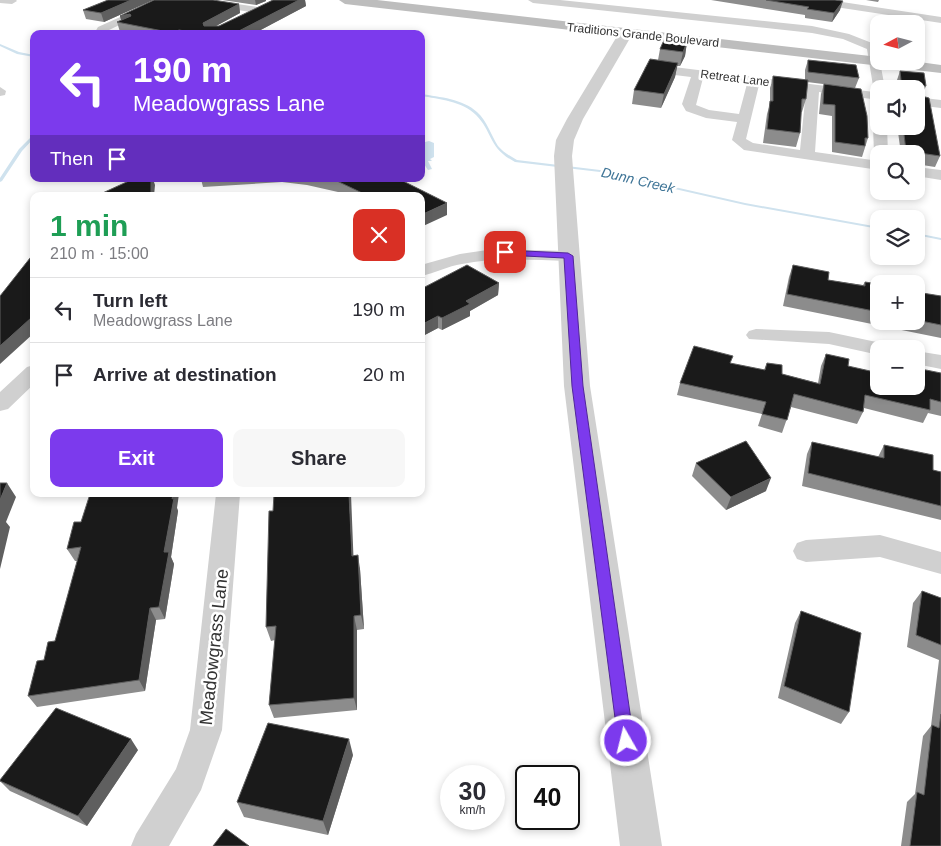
<!DOCTYPE html>
<html lang="en">
<head>
<meta charset="utf-8">
<style>
	:root { --surface:#fff; --page:#f7f7f7; --text:#2b2b33; --muted:#7c7c81; --line:#e1e1e2; --accent:#7c3aed }
	body { margin:0; font-family:Helvetica,sans-serif; background:var(--page); color:var(--text); height:100vh; display:flex; flex-direction:column; font-size:19px; white-space:nowrap }
	* { box-sizing:border-box; margin:0 }
	p { font-size:16px; color:var(--muted) }
	.icon { flex:none; width:28px; height:28px; fill:none; stroke:currentColor; stroke-width:2; stroke-linecap:round; stroke-linejoin:round }
	.map { position:relative; flex:1; overflow:hidden }
	.panel { position:absolute; left:30px; top:192px; width:395px; height:305px; display:flex; flex-direction:column; background:var(--surface); border-radius:10px; box-shadow:0 2px 8px #0003 }
	.panel>* { flex:none }
	.guide { position:absolute; left:30px; top:30px; width:395px; height:152px; border-radius:10px; box-shadow:0 2px 8px #0003; background:#7c3aed; color:#fff; overflow:hidden }
	.needle { width:32px; rotate:263deg }
	.controls { position:absolute; left:870px; top:15px; display:grid; gap:10px }
	.controls a { display:grid; place-items:center; width:55px; height:55px; border-radius:10px; background:var(--surface); box-shadow:0 2px 8px #0003; font-size:25px }
	.speed { position:absolute; left:440px; top:765px; display:flex; gap:10px; font-size:25px; font-weight:700; text-align:center }
	.speed>* { display:grid; place-content:center; width:65px; height:65px; border-radius:50%; background:var(--surface); box-shadow:0 2px 8px #0003; line-height:1 }
	.speed small { font-size:12px; font-weight:400 }
	.speed .limit { border:2px solid #111; border-radius:8px; background:#fff; color:#111 }
	.pin { position:absolute; display:grid; place-items:center; width:42px; height:42px; color:#fff; margin:-21px; border-radius:10px; box-shadow:0 2px 8px #0006 }
	.me { position:absolute; width:55px; margin:-28px; rotate:352deg; stroke-linejoin:round; filter:drop-shadow(0 0 4px #0008) }
	.turn { display:flex; align-items:center; gap:18px; height:105px; padding:0 20px; font-size:22px }
	.turn .icon { width:65px; height:65px; stroke-width:2.5 }
	.turn b { display:block; font-size:35px; line-height:42px }
	.then { display:flex; align-items:center; height:48px; padding:0 20px; background:#0003; gap:10px; font-size:19px }
	.round { display:grid; place-items:center; flex:none; width:52px; height:52px; border-radius:10px; background:var(--page) }
	.summary { display:flex; align-items:center; justify-content:space-between; height:85px; padding:0 20px }
	h1 { font-size:30px; font-weight:600; line-height:38px; color:#1e9e55 }
	.button { display:flex; gap:10px; margin-top:auto; padding:10px 20px }
	.button a { flex:1; height:58px; border-radius:10px; background:var(--accent); color:#fff; font-size:20px; font-weight:600; line-height:58px; text-align:center }
	.button a+a { background:var(--page); color:var(--text) }
	ul { padding:0; list-style:none }
	li { display:flex; align-items:center; gap:15px; height:65px; padding:0 20px; border-top:1px solid var(--line) }
	li div { flex:1 }
	li b { display:block; font-size:19px }
	li em { font-style:normal }
	.map>svg:first-child { display:block }
	.water { fill:#cfe2ee }
	.lines { fill:none; stroke-linecap:round; stroke-linejoin:round }
	.stream { fill:#cfe2ee; fill-rule:evenodd }
	.minor { fill:#d0d0d0; fill-rule:evenodd }
	.tertiary { fill:#d0d0d0; fill-rule:evenodd }
	.secondary { fill:#bdbdbd; fill-rule:evenodd }
	.wall { fill:#8c8c8c }
	.shaded-wall { fill:#5f5f5f }
	.building { fill:#1a1a1a; stroke:#5f5f5f }
	.route { fill:#7c3aed; stroke:#51269a }
	.labels { text-anchor:middle; stroke-width:5; stroke-linejoin:round; paint-order:stroke }
	.far-street-label { font-size:12px; fill:#333; stroke:#fff }
	.far-water-label { font-size:14px; font-style:italic; fill:#3f7597; stroke:#fff }
	.near-street-label { font-size:18px; fill:#333; stroke:#fff }
</style>
</head>
<body>
<div class="map">
<svg width="941" height="846" viewBox="0 0 941 846">
	<rect width="100%" height="100%" fill="#fff"/>
	<path class="water" d="M429,141L434,143V157L430,159L432,161H428L432,169L428,170L424,164L421,163V143Z"/>
	<g class="lines">
		<path class="stream" d="M0,44L19,52L34,55V57L17,54L0,46Z
			M421,94C440,97 463,99 477,112C487,121 491,135 498,146C503,152 510,156 517,160L600,170L745,203L879,227V229L745,205L600,172L515,162C488,148 493,132 476,115C462,101 439,99 421,96Z
			M33,135H34V138L22,151L2,181L0,182V178L19,149Z
			M916,233L941,238V240L916,235Z"/>
		<path class="minor" d="M0,0H16L17,1L12,4L0,3Z
			M158,0H171L107,31L111,34H97L95,32L98,27Z
			M184,0H210L257,7L262,10L257,13L189,3Z
			M528,0H560L812,26L849,34L877,45L885,89H879V100L819,92L815,152L879,161V170L744,150L732,140L737,122L706,118L686,111L682,104L691,77L650,72L644,68L650,64L874,92L867,49L843,39L812,33L533,3ZM703,78L747,84L739,114L709,110L696,105ZM759,85L806,91L800,150L753,143L746,139Z
			M804,0H829L941,17V23L809,3Z
			M0,87L6,91L5,95L0,96Z
			M916,97L941,100V108L916,105Z
			M879,122V126H887L888,154H879V158L874,154L873,126Z
			M916,167L941,170V180L916,176Z
			M494,249L568,251L574,252L577,256L574,260L568,261C533,260 497,257 462,264C448,266 435,273 421,276V265L460,254Z
			M756,329L829,332L886,344L889,349H879V355L829,344L749,339L746,335L749,331Z
			M916,351L941,355V369L916,364Z
			M34,365V384L8,409L0,411V392L27,367Z
			M216,494H240L222,730L201,790L169,846H131L136,834L176,769L190,730Z
			M880,535L941,552V574L880,557L806,562L797,559L793,551L797,543L806,540Z"/>
		<path class="tertiary" d="M626,29L633,33L583,119L574,140L572,156L590,386L662,846H620L564,386L554,156L556,140L567,119L619,33Z"/>
		<path class="secondary" d="M339,0H377L879,57V61H912L941,65V73L345,4Z"/>
	</g>
	<path class="wall" d="M108,0H153L104,22L86,19L83,10Z
		M222,0H266V1L256,5Z
		M273,0H305L306,6L253,34H130L120,32L117,22L121,20L120,16L239,4L240,13L216,26H219Z
		M711,0H835L840,10L832,22L805,18V15Z
		M866,0H879L878,2Z
		M687,42L685,56L680,66H677L675,77L661,108L632,104L634,90L658,60L660,49Z
		M808,60L859,78L855,88L807,82L806,99L802,112H801L800,133L796,147L763,143L767,114L770,104V88L773,76L805,80V70Z
		M900,71L926,86L922,96L940,156L935,167L916,164V154H901L898,132L901,126H916V89H897V80Z
		M824,84L868,138L862,157L832,152V116L819,114L821,94Z
		M201,179H399L447,215L421,196H347L338,192L307,185L282,182L203,187Z
		M467,265L499,283L498,295L470,311V316L442,330L438,328L421,337Z
		M793,265L828,280L863,285L865,282L879,284V321H916V292L941,296V338L783,306L789,277Z
		M826,354L848,366L879,386L941,373V416L928,413L923,423L864,408L863,412L857,424L791,407L782,433L758,426L762,414L677,395L680,383L731,364L764,370L767,363L782,374L818,383L821,366Z
		M812,442L878,457L884,445L933,470L941,472V520L802,486L807,454Z
		M696,463L766,491L726,510L692,476Z
		M177,508L178,511L171,557L174,564L165,619L156,620L145,691L37,707L28,696L44,660L55,641L78,561H75L67,549L81,522Z
		M354,556L360,569L364,629L357,630V710L274,718L269,705L275,640L271,641L266,627Z
		M922,591L941,598V846H901L907,802L915,794L923,736L931,726L939,660L907,647L913,603Z
		M801,611L849,712L841,724L778,698L795,623Z
		M138,750L87,826L10,791L0,781Z
		M353,755L328,835L244,817L237,802Z"/>
	<path class="shaded-wall" d="M131,0H153L104,22L101,13Z
		M255,0H266V1L256,5Z
		M299,0H305L306,6L253,34H233Z
		M843,1L840,10L832,22L834,13Z
		M239,4L240,13L205,32L203,23Z
		M130,14L133,24L122,23L120,16Z
		M179,30L180,34H173V33Z
		M687,42L685,56L680,66L683,52Z
		M678,63L675,77L661,108L664,94Z
		M151,179H153L155,185L154,196H147Z
		M447,203V215L421,227V215Z
		M499,283L498,295L470,311V316L442,330V318L466,301Z
		M34,314V333L0,364V346Z
		M438,316V328L421,337V325Z
		M771,478L766,491L726,510L731,497Z
		M7,483L16,497L6,522L10,527L0,569V500Z
		M173,494H179L177,508L178,511L171,557L174,564L165,619L159,607L164,552Z
		M349,494H351L354,570L352,556Z
		M358,555L360,569L364,629L361,615Z
		M150,608L156,620L145,691L139,680Z
		M354,616L357,630V710L354,698Z
		M131,739L138,750L87,826L78,816Z
		M349,739L353,755L328,835L323,821Z"/>
	<path class="building" d="M108,0H131L101,13L83,10Z
		M154,0H213L239,4L203,23L204,26H219L273,0H299L233,34H202L179,30L173,33L117,22L131,16L130,14L120,16Z
		M766,0H835L843,1L834,13L807,9L809,7Z
		M664,40L687,42L683,52L660,49Z
		M650,59L678,63L664,94L634,90Z
		M808,60L856,65L859,78L808,72Z
		M900,71L924,73L926,86H919L918,95L929,98L940,156L906,151L903,126H916V89H902Z
		M773,76L808,80L806,99H802L800,133L767,129L770,101H773Z
		M824,84L861,89L867,116L868,138H865V146L835,142V105L823,104Z
		M136,179H151V194L147,196H96L131,180Z
		M326,179H399L447,203L421,215V196H368L356,190L337,181Z
		M34,253V314L31,318L0,346V296Z
		M467,265L499,283L466,301L470,304L442,318L438,316L421,325V289Z
		M793,265L829,272L828,280L865,286V282L879,284V312L787,294Z
		M916,292L941,296V325L916,320Z
		M694,346L733,356L730,363L765,370L767,363L782,365V374L820,384L826,354L849,359L848,366L879,373V386H916V368L941,373V402L930,399V410L865,395L863,412L794,394L787,420L762,414L766,402L680,383Z
		M746,441L771,478L731,497L696,463Z
		M812,442L884,458V445L933,455V470L941,472V506L808,473Z
		M0,483H7L0,500Z
		M90,494H173L172,499L174,498L164,552H169L159,607L150,608L139,680L28,696L37,661L44,660L48,642L55,641L81,547L67,549L74,522H81Z
		M274,494H349L352,556L358,555L361,615L354,616V698L269,705L276,626L266,627L269,511H273Z
		M922,591L941,598V645L916,635Z
		M801,611L861,633L849,712L784,686Z
		M56,708L131,739L78,816L0,781V780Z
		M941,714V846H910L917,792L924,795L932,725L939,728Z
		M268,723L349,739L323,821L237,802Z
		M226,829L249,846H213Z"/>
	<path class="route" d="M502,250L568,253L573,256L583,386L634,741L632,747L626,749L621,747L618,741L572,386L564,258L505,255L502,254Z"/>
	<g class="labels">
		<g class="far-street-label">
			<text transform="translate(643 35) rotate(6)" y="4">Traditions Grande Boulevard</text>
			<text transform="translate(735 78) rotate(7)" y="4">Retreat Lane</text>
		</g>
		<g class="far-water-label">
			<text transform="translate(638 180) rotate(13)" y="5">Dunn Creek</text>
		</g>
		<g class="near-street-label">
			<text transform="translate(214 647) rotate(-84)" y="6">Meadowgrass Lane</text>
		</g>
	</g>
</svg>
<div class="controls">
<a><svg class="needle" viewBox="-14 -14 28 28"><path d="M0-13l5 13h-10z" fill="#e53935"/><path d="M0 13l5-13h-10z" fill="#7c7c81"/></svg></a>
<a><svg class="icon" aria-label="sound" viewBox="0 0 24 24"><path d="M4 9h4l5-4v14l-5-4H4zM17 9q2 3 0 6"/></svg></a>
<a><svg class="icon" aria-label="search" viewBox="0 0 24 24"><circle cx="10" cy="10" r="6"/><path d="M15 15l6 6"/></svg></a>
<a><svg class="icon" aria-label="layers" viewBox="0 0 24 24"><path d="M12 4l9 5-9 5-9-5zM3 14l9 5 9-5"/></svg></a>
<a>+</a>
<a>−</a>
</div>
<div class="speed"><div>30<small>km/h</small></div><div class="limit">40</div></div>
<div class="pin" style="left:505px;top:252px;background:#d93025"><svg class="icon" aria-label="arrive" viewBox="0 0 24 24"><path d="M6 21V4h12l-3 4 3 4H6"/></svg></div>
<svg class="me" style="left:626px;top:741px" viewBox="-20 -20 40 40"><circle r="17" fill="#7c3aed" stroke="#fff" stroke-width="3"/><path d="M0-11L8 9 0 5-8 9z" fill="#fff"/></svg>
<div class="guide">
<div class="turn"><svg class="icon" aria-label="left" viewBox="0 0 24 24"><path d="M17 20v-9H6M10 6l-5 5 5 5"/></svg><div><b>190 m</b>Meadowgrass Lane</div></div>
<div class="then">Then<svg class="icon" aria-label="arrive" viewBox="0 0 24 24"><path d="M6 21V4h12l-3 4 3 4H6"/></svg></div>
</div>
<section class="panel">
<div class="summary"><div><h1>1 min</h1><p>210 m · 15:00</p></div><a class="round" style="background:#d93025;color:#fff"><svg class="icon" aria-label="close" viewBox="0 0 24 24"><path d="M6 6l12 12M18 6L6 18"/></svg></a></div>
<ul>
<li><svg class="icon" aria-label="left" viewBox="0 0 24 24"><path d="M17 20v-9H6M10 6l-5 5 5 5"/></svg><div><b>Turn left</b><p>Meadowgrass Lane</p></div><em>190 m</em></li>
<li><svg class="icon" aria-label="arrive" viewBox="0 0 24 24"><path d="M6 21V4h12l-3 4 3 4H6"/></svg><div><b>Arrive at destination</b></div><em>20 m</em></li>
</ul>
<div class="button"><a>Exit</a><a>Share</a></div>
</section>
</div>
</body>
</html>
